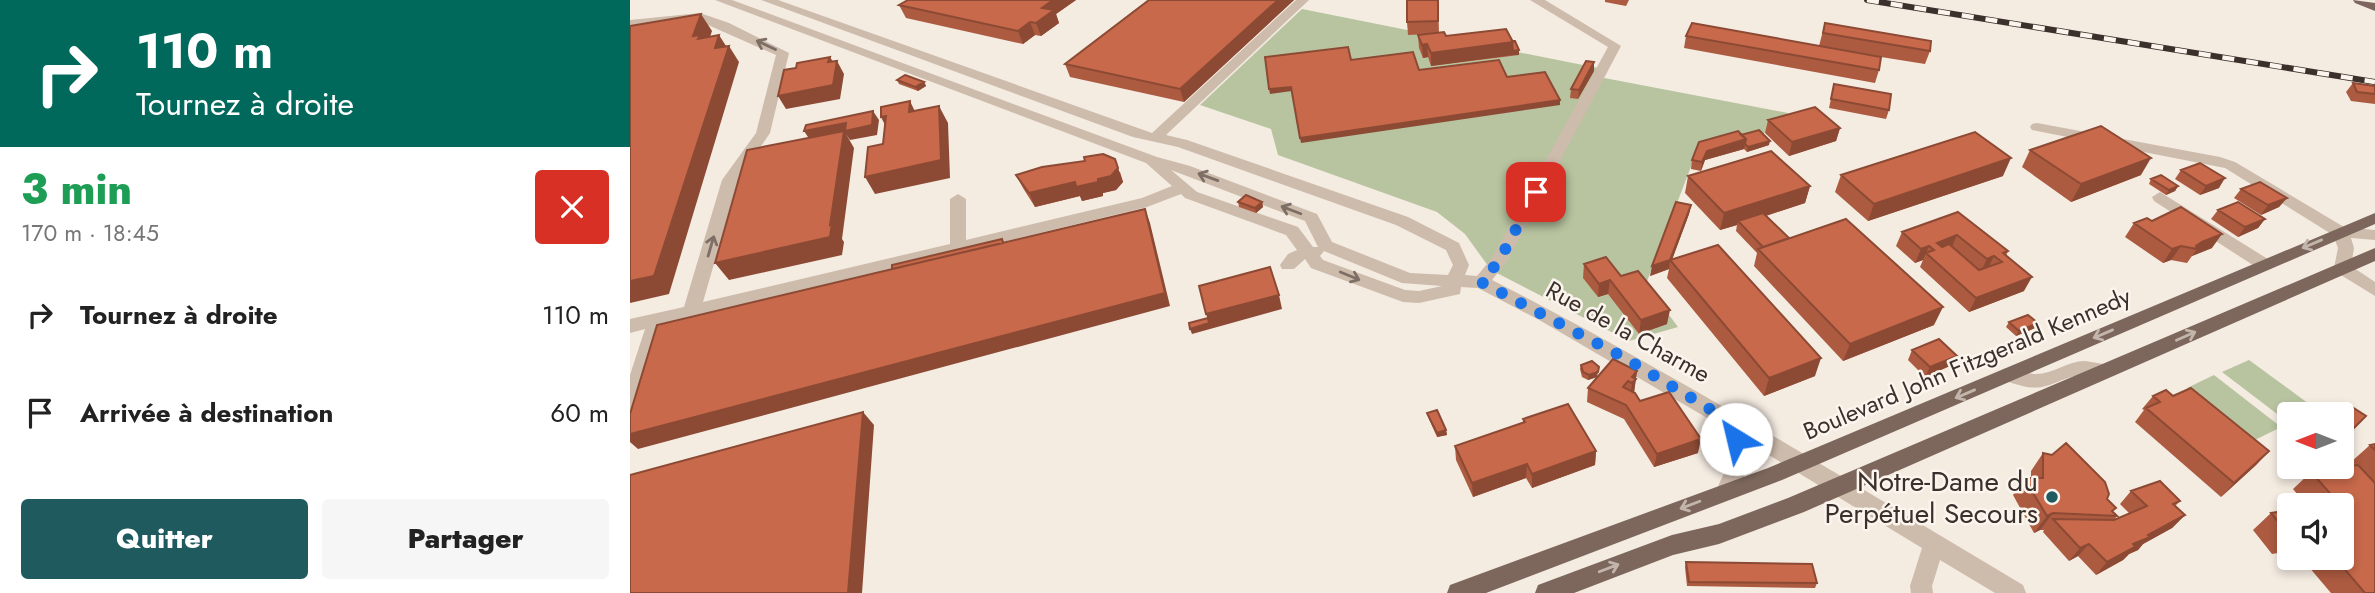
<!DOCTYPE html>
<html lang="fr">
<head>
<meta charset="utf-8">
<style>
	:root { --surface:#fff; --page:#f6f6f6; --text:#222; --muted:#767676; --accent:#1f5a5e }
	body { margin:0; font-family:Jost,sans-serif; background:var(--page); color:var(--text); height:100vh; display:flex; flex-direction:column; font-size:26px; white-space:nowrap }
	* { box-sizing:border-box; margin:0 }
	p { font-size:23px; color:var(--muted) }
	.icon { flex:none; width:38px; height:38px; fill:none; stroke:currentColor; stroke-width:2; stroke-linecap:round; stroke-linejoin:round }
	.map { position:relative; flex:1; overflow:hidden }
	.sheet { display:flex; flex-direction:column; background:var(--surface); width:630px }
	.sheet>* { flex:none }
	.top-card { background:#00695c; color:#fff; overflow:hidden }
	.needle { width:46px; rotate:270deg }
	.controls { position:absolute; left:1647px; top:402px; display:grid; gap:14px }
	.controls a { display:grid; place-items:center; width:77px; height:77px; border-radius:7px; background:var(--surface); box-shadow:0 4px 10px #0003; font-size:35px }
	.pin { position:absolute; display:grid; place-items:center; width:60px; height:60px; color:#fff; margin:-30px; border-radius:14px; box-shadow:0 4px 10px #0006 }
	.me { position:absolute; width:77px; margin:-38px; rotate:324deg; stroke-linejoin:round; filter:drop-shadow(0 0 5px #0008) }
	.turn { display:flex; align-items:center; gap:24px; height:147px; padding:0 21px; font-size:32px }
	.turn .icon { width:91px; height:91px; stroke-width:2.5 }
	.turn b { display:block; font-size:49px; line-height:60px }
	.round { display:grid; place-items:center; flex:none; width:74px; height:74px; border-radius:7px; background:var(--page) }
	.summary { display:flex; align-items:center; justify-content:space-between; height:119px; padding:0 21px }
	h1 { font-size:42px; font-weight:800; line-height:52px; color:#1e9e55 }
	.cta { display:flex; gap:14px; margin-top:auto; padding:14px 21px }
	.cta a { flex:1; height:80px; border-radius:7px; background:var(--accent); color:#fff; font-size:28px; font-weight:800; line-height:80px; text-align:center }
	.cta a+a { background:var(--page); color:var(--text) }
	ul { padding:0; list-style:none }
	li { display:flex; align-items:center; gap:21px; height:98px; padding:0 21px }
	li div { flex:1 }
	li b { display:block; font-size:26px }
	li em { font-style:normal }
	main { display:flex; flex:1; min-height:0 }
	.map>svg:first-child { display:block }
	.green { fill:#b8c4a0 }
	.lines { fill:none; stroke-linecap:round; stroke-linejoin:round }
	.minor { fill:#cdbbac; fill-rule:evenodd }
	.major { fill:#7d675c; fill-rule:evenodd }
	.rail-casing { stroke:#3b302b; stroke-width:6 }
	.rail { stroke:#fbf5ee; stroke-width:4.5; stroke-dasharray:12; stroke-linecap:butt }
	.wall { fill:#ac5a40 }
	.shaded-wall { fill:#8c4a34 }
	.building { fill:#c8694b; stroke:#8c4a34; stroke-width:2; fill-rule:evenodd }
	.oneway { stroke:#7d6f65 }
	.oneway2 { stroke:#c2b5ac }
	.route { stroke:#1a73e8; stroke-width:12; stroke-dasharray:0 21.6 }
	.poi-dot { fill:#1f5a5e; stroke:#fbf5ee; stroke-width:2.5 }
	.labels { text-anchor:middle; stroke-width:5; stroke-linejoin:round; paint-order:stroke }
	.street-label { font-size:24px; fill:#3b302b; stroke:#fbf5ee }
	.near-poi-label { font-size:28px; fill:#3b302b; stroke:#fbf5ee; text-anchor:end }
</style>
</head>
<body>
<main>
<section class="sheet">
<div class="top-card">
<div class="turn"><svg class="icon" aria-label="right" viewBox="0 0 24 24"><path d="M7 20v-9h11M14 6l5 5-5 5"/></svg><div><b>110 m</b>Tournez à droite</div></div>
</div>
<div class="summary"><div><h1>3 min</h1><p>170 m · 18:45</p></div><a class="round" style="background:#d93025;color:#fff"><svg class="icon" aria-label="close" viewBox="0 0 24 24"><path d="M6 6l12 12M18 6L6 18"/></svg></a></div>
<ul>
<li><svg class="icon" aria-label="right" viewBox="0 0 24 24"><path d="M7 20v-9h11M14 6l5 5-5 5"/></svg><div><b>Tournez à droite</b></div><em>110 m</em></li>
<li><svg class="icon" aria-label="arrive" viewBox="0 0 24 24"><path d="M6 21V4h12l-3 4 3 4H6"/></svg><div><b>Arrivée à destination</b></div><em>60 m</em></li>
</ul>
<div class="cta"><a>Quitter</a><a>Partager</a></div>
</section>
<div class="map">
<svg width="1745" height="593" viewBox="0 0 1745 593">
	<rect width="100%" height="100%" fill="#f4ebe1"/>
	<path class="green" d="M672,9L973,69L969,77L1158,113L1152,128L1067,151L1016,284L1048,327L999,341L861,270L835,234L807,212L648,155L641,129L570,105Z
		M1619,360L1686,409L1675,415H1659V423L1592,372Z
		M1584,375L1651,427L1623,441L1557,388Z"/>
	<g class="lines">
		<path class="minor" d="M85,0H102L527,157L560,166L687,214L702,242L780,273L818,275L823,265L816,250L766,225L548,147L503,137L131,0H148L522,133L666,0H679L536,135L557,140L778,217L829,243L839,265L835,275L847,276L862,258L978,47L900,0H915L991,46L877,261L862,280C1044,373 1218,481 1393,585L1396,593H1365L1310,560L1302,586L1303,593H1281L1280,586L1292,548L1116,441C1123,464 1115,476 1104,497L1097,500L1090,497L1086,491L1101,457L1091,426L911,321L848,288L831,287L830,294L789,303L773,302L681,268L675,259L664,269H652L650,265L658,254L667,250L656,235L555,198L551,194L517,207L35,324L10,405L7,410L0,413V375L15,329L0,333V319L54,307L92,180L126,133L146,55L69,21L0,28V20L70,13L99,23L159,53L140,133L108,180L73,302L320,244V199L328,194L336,199V240L512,198L542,186L516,163ZM541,170L675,221L688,247H683L668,227L567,192ZM694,251L772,283L812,286L789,291L775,290L693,260L690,256Z
			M1407,123L1590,157L1605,162L1714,227L1745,230V240L1721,238L1724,248L1721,266L1745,282V296L1706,272L1704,268L1708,248L1703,235L1595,168L1402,130L1400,127L1402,124Z
			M1530,192L1641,261L1643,265L1641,269H1629L1524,201L1522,197Z
			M1455,361L1480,365L1482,370L1480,375C1470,378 1462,374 1452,375C1427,377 1418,394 1389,385C1381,383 1374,381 1371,374L1373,369C1385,365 1394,374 1406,374C1423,374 1438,361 1455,361Z"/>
		<path class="major" d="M1723,0L1745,3V11L1725,3Z
			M1745,213V224L1152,480L856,593H817L820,585L1138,468Z
			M1745,248V261L1174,512L1089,544L1043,555L944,593H905L908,585L1042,535L1089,524L1158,498Z"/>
		<defs>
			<path id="rail" d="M1237,0L1745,82"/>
		</defs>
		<use href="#rail" class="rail-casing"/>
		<use href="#rail" class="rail"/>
	</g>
	<path class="wall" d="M278,0H446L426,14L429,23L411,36L405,35L393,44L276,18L269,5Z
		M519,0H664L554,102L440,77L435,64Z
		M808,0L809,33L816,36L876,29L889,55L801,66L798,57L793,58L789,48L788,35L798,34L778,35L777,22Z
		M975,0H999L996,6L975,2Z
		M1195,23L1300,51L1295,64L1251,57L1249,70L1245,83L1054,48L1056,36L1189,46Z
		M964,71L948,99L940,98L941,89Z
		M267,80L294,82L296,86L288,91L269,84Z
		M1723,83L1745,86V104L1721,101L1716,92Z
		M1204,84L1259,110L1256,119L1199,108Z
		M1138,120L1210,128L1206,141L1159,156L1135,133Z
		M1111,135L1139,145L1117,152L1114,149L1075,160L1071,171L1061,169L1062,160Z
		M1400,150L1511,175L1441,202L1392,167Z
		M1551,170L1589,188L1570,195L1545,179Z
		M490,172L493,182L486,190L473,193V196L452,201L450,196L405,207L393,188L386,175Z
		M1211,175L1373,176L1238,221L1205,192Z
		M1058,176L1180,186L1175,203L1136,216L1159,238L1304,325L1213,361L1124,266L1127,253L1106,231L1107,225L1090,230L1055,193Z
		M1521,179L1548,186L1545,191L1536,195L1519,184Z
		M1611,189L1657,198L1649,207L1631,215L1604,198Z
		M608,202H632L633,207L626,213L609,207Z
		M1061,205L1059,214L1042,260L1185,376L1134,396L1037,278L1039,269L1020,276Z
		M1588,210L1635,219L1628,228L1608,237L1581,219Z
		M1328,212L1378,251L1376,256L1394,291L1339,312L1290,267L1293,260L1285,263L1266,246L1272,232Z
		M1522,221L1582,248L1562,256L1557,263L1541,260L1533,263L1495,237L1504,223Z
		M954,264L991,276L1037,324L1009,334L978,294L968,297L953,278Z
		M1379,322L1405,328L1386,336L1376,327Z
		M1282,350L1327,356L1322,365L1295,377L1278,360Z
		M951,365L967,377L958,380L952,377L950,369Z
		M1007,371L1004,393L1010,401L1068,453L1024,467L994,419L957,402L958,388Z
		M1523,396H1543L1639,451L1626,465L1591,497L1505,422L1514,410L1512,409Z
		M797,413L816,430L817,435L807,437L798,417Z
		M1712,415L1736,416L1719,432L1712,428Z
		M893,419L966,451L965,465L902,488L896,478L843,497L826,460L825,446L893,423Z
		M1745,444V593H1701L1673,560L1674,558H1712V506H1677L1663,489L1681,472L1724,466L1721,462L1740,445Z
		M1413,453L1477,499L1483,512L1487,516L1484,520L1499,513L1490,504L1501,491L1550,501L1545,506L1555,515L1542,528L1513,544L1508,550L1499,554L1493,560L1466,575L1448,556L1439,561L1413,532L1414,530H1410L1404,533L1383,495L1394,478H1401V471Z
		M1659,510V551L1642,554L1623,530L1641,513Z
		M1056,562L1187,583L1185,588L1057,586L1055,567Z"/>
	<path class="shaded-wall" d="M423,0H446L426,14L429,23L411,36L406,23L412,8Z
		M648,0H664L554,102L550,89Z
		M71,14L82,31L77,46L63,36Z
		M400,22L405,35L393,44L388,31Z
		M89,35L98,49L99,46L109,62L39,294L0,303V281Z
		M883,42V55L801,66V53Z
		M797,44L798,57L793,58L792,45Z
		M889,50V55H883V51Z
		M200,57L206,67L207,61L214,74L210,99L156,109L148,96L198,62Z
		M964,62V71L948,99L949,90Z
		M294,82L296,86L288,91L285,87Z
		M661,87L662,91L640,94L639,89Z
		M930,100V105L671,143L670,138Z
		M280,101L288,118L279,112Z
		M309,106L318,123L320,178L245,194L235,177Z
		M243,111L249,120L247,135L220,140L216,134L224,148L212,239L214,242L212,255L99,280L85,263L200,225L180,140L174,131Z
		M256,116L260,135L251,117Z
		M1210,128L1206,141L1159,156L1162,142Z
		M1116,139L1114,149L1075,160L1071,171L1072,162L1077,151Z
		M1140,141L1139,145L1117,152L1118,147Z
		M1381,158L1373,176L1238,221L1244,204Z
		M1521,158L1511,175L1441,202L1451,184Z
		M485,159L493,182L486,190L473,193V196L452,201L450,196L405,207L399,193L445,182L468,179Z
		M1595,178L1589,188L1570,195L1576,186Z
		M1180,186L1175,203L1110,224L1108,221L1107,225L1090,230L1094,213Z
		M1548,186L1545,191L1536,195L1539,190Z
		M1657,198L1649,207L1631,215L1638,205Z
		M632,202L633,207L626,213L625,208Z
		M1061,205L1059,214L1041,262L1040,260L1039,269L1020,276L1022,266Z
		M515,209L520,223L540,306L8,449L0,442V434Z
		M1635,219L1628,228L1608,237L1615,227Z
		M1592,234L1582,248L1562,256L1567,249L1566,246L1572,242Z
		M1327,235L1321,249L1301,257L1307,243Z
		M1299,246L1293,260L1285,263L1291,249Z
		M1551,246L1541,260L1533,263L1542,249Z
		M1364,256L1357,270L1350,273L1357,259Z
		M1402,277L1394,291L1339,312L1346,298Z
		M980,280L978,294L968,297L969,284Z
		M649,295L652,309L562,334L560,329L579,323L576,314Z
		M1313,307L1304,325L1213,361L1220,344Z
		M1040,310L1037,324L1009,334L1011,320Z
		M1408,323L1405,328L1386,336L1389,331Z
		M1327,356L1322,365L1295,377L1300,367Z
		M1191,358L1185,376L1134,396L1139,378Z
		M969,367L967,377L958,380L959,375Z
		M1007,371L1004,392L1000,397L1002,383V377Z
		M233,412L244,425L232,593H218Z
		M816,430L817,435L807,437V433Z
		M1071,439L1068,453L1024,467L1027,454Z
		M966,451L965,465L902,488V474Z
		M1639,451L1626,465L1591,497L1604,483Z
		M897,464L896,478L843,497L842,483Z
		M1423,513L1410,530L1404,533L1417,516Z
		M1555,515L1542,528L1513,544L1508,550L1499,554L1493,560L1466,575L1477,562L1503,544L1518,535Z
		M1459,544L1448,556L1439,561L1450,548Z"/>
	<path class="building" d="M278,0H423L412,8L424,10L406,23L400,22L388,31L269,5Z
		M519,0H648L550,89L435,64Z
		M777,0H808V21L777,22Z
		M71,14L63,36L70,35L68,39L89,35L85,48L99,46L24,276L0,281V26Z
		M1062,23L1251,57L1249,70L1056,36Z
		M1195,23L1301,41L1300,51L1193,33Z
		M876,29L883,42L801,53L797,44L792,45L788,35L814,32L816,36Z
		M882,41H885L889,50L883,51Z
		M718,47L721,60L783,52L789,70L869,60L877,77L915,72L930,100L670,138L661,87L639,89L635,57Z
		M200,57L198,62L207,61L203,85L148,96L154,70L166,68L167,63Z
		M956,61L964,62L949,90L941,89Z
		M275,75L294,82L285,87L267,80Z
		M1723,83L1745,86V94L1727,92Z
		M1204,84L1261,94L1259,110L1201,99Z
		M280,101L279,112L309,106L311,160L235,177L238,147L253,144L256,116L251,117V107Z
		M1185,107L1210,128L1162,142L1138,120Z
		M243,111L242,125L215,131L216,123L174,131L176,125Z
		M1471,126L1521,158L1451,184L1400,150Z
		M1129,130L1140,141L1118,147L1115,144L1116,139L1111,135Z
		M214,131L200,225L202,224L200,237L85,263L117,150Z
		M1108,131L1116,139L1077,151L1072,162L1062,160L1069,142Z
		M1345,132L1381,158L1244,204L1211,175Z
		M1141,151L1180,186L1094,213L1058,176Z
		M473,154L485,159L488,168L481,176L468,179V182L446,187L445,182L399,193L386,175L412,167L455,161L454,157Z
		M1570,163L1595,178L1576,186L1551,170Z
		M1531,175L1548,186L1539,190L1521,179Z
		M1630,182L1657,198L1638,205L1611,189Z
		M616,195L632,202L625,208L608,202Z
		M1046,202L1061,205L1040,260L1022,266Z
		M1608,202L1635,219L1615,227L1588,210Z
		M1551,207L1592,234L1572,242L1566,246L1567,249L1551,246L1542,249L1504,223L1517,218L1522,221Z
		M515,209L535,293L0,434V414L27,325Z
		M1328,212L1378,251L1373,253L1402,277L1346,298L1296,253L1304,250L1299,246L1291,249L1272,232ZM1327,235L1357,259L1364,256L1372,262L1349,270L1319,244L1312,247L1307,243Z
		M1133,213L1159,238L1133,247L1108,221Z
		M1216,219L1313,307L1220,344L1128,249Z
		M372,239L373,243L262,269V265Z
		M1088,245L1191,358L1139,378L1040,260Z
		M976,257L991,276L1008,271L1040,310L1011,320L980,280L969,284L954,264Z
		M640,267L649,295L576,314L569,286Z
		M1398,315L1408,323L1389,331L1379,322Z
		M578,318L579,323L560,329L559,323Z
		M1309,339L1327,356L1300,367L1282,350Z
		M983,359L1007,371L1002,377L1006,379L1002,383L998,381L993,387L1005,393L1010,401L1039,392L1071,439L1027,454L996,405L958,388Z
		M962,361L969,367L968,372L959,375L953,372L951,365Z
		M1561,388L1639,451L1604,483L1516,408L1530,402L1523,396L1536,390L1543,396Z
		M938,404L966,451L902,474L897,464L842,483L825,446L895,422L893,419Z
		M1719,405L1736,416L1724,428L1712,420V415H1709Z
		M807,410L816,430L807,433L797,413Z
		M233,412L218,593H0V475Z
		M1436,443L1475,482L1479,494L1477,499L1486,508L1482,511L1487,516L1423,513L1417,516L1394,478H1413V453L1422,455Z
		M1745,444V450L1740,445Z
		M1728,465L1745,483V593H1735L1705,558H1712V506H1687L1708,502L1681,472Z
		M1530,481L1550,501L1543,504L1555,515L1518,535L1520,537L1503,544L1505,547L1477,562L1459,544L1450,548L1423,519L1484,520L1517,506L1501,491Z
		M1659,510V535L1641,513Z
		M1056,562L1182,564L1187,583L1059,582Z"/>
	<defs><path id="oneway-shaft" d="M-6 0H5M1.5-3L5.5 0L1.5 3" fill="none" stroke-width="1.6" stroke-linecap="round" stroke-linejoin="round" transform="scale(1.75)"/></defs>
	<g class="oneway">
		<use href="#oneway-shaft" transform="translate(136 45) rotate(-155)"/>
		<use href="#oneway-shaft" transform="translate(578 177) rotate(-160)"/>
		<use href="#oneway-shaft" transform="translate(661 210) rotate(-159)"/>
		<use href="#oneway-shaft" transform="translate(81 246) rotate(-74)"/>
		<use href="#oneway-shaft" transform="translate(720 276) rotate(22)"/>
	</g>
	<g class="oneway2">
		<use href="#oneway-shaft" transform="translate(1682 244) rotate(157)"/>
		<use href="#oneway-shaft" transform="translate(1473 334) rotate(157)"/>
		<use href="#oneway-shaft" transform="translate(1556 336) rotate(-24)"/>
		<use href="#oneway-shaft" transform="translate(1335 394) rotate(157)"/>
		<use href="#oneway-shaft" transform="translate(1060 505) rotate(159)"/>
		<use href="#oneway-shaft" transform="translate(979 568) rotate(-21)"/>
	</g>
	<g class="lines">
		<path class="route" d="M906,192L869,261L851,282L993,357L1100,421L1106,439"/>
	</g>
	<circle class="poi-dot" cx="1422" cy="497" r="7"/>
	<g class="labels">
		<g class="street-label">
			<text transform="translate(998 332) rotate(29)" y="8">Rue de la Charme</text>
			<text transform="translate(1337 364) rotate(-23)" y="8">Boulevard John Fitzgerald Kennedy</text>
		</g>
		<g class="near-poi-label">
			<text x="1408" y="491">Notre-Dame du<tspan x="1408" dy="32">Perpétuel Secours</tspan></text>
		</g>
	</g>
</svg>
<div class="controls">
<a><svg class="needle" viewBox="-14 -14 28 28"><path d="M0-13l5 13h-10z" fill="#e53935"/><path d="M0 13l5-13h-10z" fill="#767676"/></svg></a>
<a><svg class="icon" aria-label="sound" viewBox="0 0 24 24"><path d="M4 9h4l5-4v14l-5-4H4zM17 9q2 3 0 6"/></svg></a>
</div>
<div class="pin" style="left:906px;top:192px;background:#d93025"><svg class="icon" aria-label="arrive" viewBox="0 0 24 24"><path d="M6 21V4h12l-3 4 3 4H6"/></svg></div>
<svg class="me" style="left:1106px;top:439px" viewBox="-20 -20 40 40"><circle r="19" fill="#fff"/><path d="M0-13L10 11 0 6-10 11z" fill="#1a73e8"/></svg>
</div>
</main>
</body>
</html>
